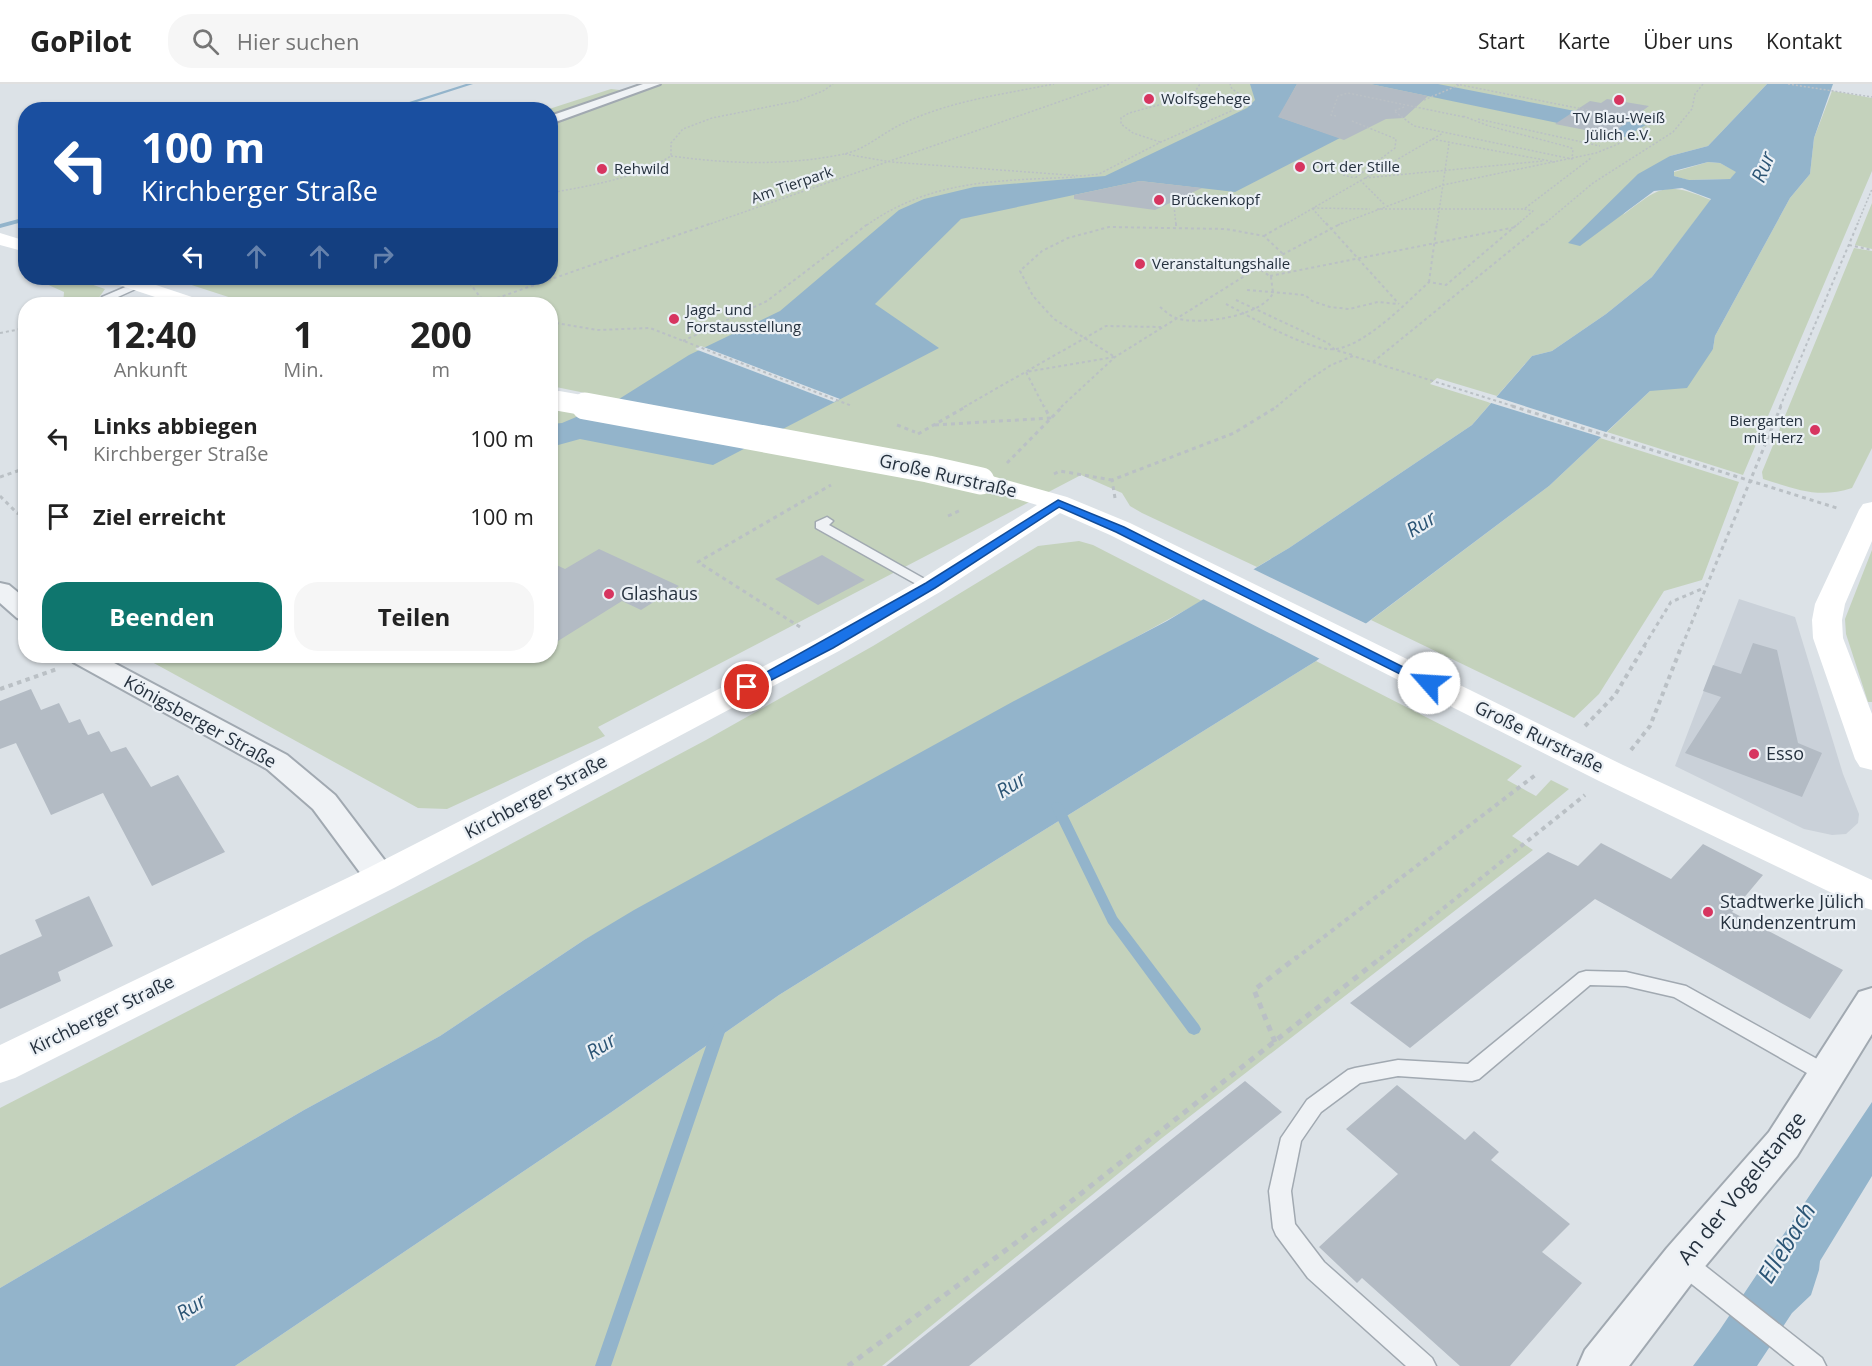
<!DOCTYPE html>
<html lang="de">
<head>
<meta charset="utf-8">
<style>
	:root { --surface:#fff; --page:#f6f6f6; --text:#222; --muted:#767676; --line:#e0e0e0; --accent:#0f766e }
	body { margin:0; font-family:"Open Sans",sans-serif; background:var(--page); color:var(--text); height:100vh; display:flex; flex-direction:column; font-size:22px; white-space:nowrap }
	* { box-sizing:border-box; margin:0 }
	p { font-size:20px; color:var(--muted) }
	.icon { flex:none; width:33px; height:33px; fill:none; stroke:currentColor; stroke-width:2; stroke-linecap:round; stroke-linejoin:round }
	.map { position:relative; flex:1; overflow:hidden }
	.details { position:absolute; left:18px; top:213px; width:540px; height:366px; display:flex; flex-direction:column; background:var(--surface); border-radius:24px; box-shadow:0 2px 4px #0004 }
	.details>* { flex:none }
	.hud { position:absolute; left:18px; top:18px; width:540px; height:183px; border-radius:24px; box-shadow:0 2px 4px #0004; background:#1a4fa0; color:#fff; overflow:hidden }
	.pin { position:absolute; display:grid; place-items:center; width:51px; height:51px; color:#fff; margin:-26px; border:3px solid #fff; border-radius:50%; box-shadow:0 2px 6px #0007 }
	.me { position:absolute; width:66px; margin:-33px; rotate:296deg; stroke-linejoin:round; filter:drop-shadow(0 0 4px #0008) }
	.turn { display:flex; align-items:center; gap:21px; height:126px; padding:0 24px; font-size:27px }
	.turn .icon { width:78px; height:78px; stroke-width:2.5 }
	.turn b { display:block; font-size:42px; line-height:51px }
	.lanes { display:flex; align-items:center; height:57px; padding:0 24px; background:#0003; justify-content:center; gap:30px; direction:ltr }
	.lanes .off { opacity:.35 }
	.eta { display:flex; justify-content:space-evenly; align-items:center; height:102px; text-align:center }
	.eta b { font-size:36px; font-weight:700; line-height:42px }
	.primary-button { display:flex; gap:12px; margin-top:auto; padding:12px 24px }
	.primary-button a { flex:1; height:69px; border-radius:24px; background:var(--accent); color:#fff; font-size:24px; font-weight:700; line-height:69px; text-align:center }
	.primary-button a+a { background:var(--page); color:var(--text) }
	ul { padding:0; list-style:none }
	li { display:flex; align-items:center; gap:18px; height:78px; padding:0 24px }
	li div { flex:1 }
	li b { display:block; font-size:22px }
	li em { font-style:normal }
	header { display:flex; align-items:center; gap:36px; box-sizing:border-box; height:84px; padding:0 30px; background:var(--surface); border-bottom:2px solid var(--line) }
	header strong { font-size:28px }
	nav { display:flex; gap:33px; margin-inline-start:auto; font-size:21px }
	.search { width:420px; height:54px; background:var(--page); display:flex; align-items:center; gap:15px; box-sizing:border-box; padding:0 21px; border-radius:24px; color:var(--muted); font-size:22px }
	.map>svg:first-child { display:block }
	.built { fill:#cad1d9 }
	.green { fill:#c4d2bc }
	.water { fill:#93b4cb; fill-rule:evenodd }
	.pier { fill:#dce2e7 }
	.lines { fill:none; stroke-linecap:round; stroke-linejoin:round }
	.stream { fill:#93b4cb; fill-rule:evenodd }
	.building { fill:#b3bbc4 }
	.lane-casing { stroke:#a1a9b1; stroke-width:3 }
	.street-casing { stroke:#a1a9b1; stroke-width:4 }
	.path-far4 { stroke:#bac0c5; stroke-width:1.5; stroke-dasharray:2 2; stroke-linecap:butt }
	.path-far3 { stroke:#bac0c5; stroke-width:2; stroke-dasharray:3 3; stroke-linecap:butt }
	.path-far2 { stroke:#bac0c5; stroke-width:3; stroke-dasharray:4 4; stroke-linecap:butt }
	.path-far1 { stroke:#bac0c5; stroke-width:4; stroke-dasharray:4.5 4.5; stroke-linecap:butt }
	.path { stroke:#bac0c5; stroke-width:5; stroke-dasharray:6 6; stroke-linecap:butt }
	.lane { fill:#eff2f5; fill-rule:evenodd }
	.street { fill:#eff2f5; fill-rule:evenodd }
	.secondary { fill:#fff; fill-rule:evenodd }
	.secondary-bridge-far1 { stroke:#fff; stroke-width:20 }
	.secondary-bridge { stroke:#fff; stroke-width:27 }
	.route { fill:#1a73e8; stroke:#114b97; stroke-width:1.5 }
	.poi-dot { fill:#d73560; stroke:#ebf0f5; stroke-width:2 }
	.labels { text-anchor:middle; stroke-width:4.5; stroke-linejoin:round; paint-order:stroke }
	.far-poi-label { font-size:15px; fill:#25313e; stroke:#ebf0f5; text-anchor:start }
	.far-street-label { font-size:15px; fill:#25313e; stroke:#ebf0f5 }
	.street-label { font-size:18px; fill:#25313e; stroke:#ebf0f5 }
	.poi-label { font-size:18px; fill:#25313e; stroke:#ebf0f5; text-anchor:start }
	.water-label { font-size:20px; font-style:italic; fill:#2c5575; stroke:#ebf0f5 }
	.near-street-label { font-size:21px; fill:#25313e; stroke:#ebf0f5 }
	.near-water-label { font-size:24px; font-style:italic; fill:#2c5575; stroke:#ebf0f5 }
</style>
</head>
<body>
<header>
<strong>GoPilot</strong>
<div class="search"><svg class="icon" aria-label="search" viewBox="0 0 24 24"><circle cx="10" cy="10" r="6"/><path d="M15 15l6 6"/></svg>Hier suchen</div>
<nav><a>Start</a><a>Karte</a><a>Über uns</a><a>Kontakt</a></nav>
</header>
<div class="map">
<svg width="1872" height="1282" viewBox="0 0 1872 1282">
	<rect width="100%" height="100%" fill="#dce2e7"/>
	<path class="built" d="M1739,515L1795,533L1843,690L1859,730L1858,739L1846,750L1832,751L1804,745L1675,682Z"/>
	<path class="green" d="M660,0H1767L1708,62L1670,72L1623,131C1661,102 1665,97 1711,116L1652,193L1606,230L1552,267L1532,272L1497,312L1437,294L1430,300L1491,319L1472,341L1289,464L1257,483L1142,429L1130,422L1122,409L1081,391L598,643L605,652L447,725L418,724L141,572H550L551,328L600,312L551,302L550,220H250L170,194H550L549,25L611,5L637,8Z
		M1832,7L1872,14V87L1743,391L1607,348L1650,307L1713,265L1715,252L1790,114L1810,90L1814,54Z
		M1708,78L1720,79L1737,88L1730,95L1688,96L1674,92V88Z
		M1872,119V165L1855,161Z
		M1854,164L1872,167V364L1852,404C1818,415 1796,405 1763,395L1762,388Z
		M33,194H73L105,205L98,215L97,220H63L64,208Z
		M1600,354L1739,398L1702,496L1664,507L1599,610L1574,634L1371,536L1549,402Z
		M1079,457L1093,461L1202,517L584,856L440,952L304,1026L0,1204V1024L477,778L706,656L873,562L1038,462Z
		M1872,466V618H1868L1846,550L1845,535Z
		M1316,577L1522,682L1507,696L1536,712L1551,696L1569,705L1512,752L1533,766L1162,1054L882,1282H235L613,1027L779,911Z"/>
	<path class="water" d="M1250,0H1297L1279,33L1340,54L1235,108L1140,97L961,135L875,220L939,264L713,381L580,355L551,363V340L562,339L619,315L689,271L780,227L899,126L924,115L974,103L1105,92L1247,24L1255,16Z
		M1370,0H1438L1646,41L1625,53Z
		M1767,0H1833L1814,54L1810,90L1790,114L1715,252L1713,265L1687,304L1650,307L1549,402L1316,577L779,911L613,1027L235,1282H0V1204L304,1026L440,952L584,856L634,826L1014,617L1167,537L1289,464L1472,341L1532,272L1552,267L1606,230L1652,193L1711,115L1682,104L1654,107L1580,162L1568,159L1638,90L1670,72L1708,62ZM1708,78L1720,79L1736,88L1730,95L1689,96L1674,92V87Z
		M1872,1018V1092L1820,1177L1819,1186L1811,1211L1792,1229L1757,1282H1693L1719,1247Z"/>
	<path class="pier" d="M701,262L840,315L834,318L695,265Z
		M1493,312L1609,349L1604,354L1488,318Z
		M1251,484L1369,541L1322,576L1201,514Z"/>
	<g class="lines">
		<path class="stream" d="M466,0H473L392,26H384Z
			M26,133V137L0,144V140Z
			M1057,718L1061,719L1063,722L1117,833L1199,941L1201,945L1199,949L1194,951L1189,949L1108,839L1051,722L1053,719Z
			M719,939L724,941L726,945L611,1282H595L712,945L714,941Z"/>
	</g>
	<path class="building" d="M1297,0H1370L1428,12L1404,34L1386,35L1344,56L1278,33Z
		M1607,15L1649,22L1610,51L1555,40L1590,17L1601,19Z
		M1140,97L1202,104L1155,126L1074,115V111Z
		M599,465L679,502L641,526L622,517L550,562V478L565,485Z
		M822,471L865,496L818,521L775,495Z
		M1753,559L1777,566L1798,659L1822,669L1802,713L1685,669L1721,613L1703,607L1713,581L1741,590Z
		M31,605L41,626L59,619L69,639L80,635L88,651L99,647L111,668L126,663L151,703L178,691L225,768L152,802L103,709L51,731L16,659L0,665V617Z
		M1601,759L1671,795L1703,760L1763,791L1732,828L1843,886L1810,935L1595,815L1410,964L1350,919L1548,768L1578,782Z
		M89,812L113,862L58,888L61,897L0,925V871L42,852L35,836Z
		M1245,997L1282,1028L969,1282H886Z
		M1397,1001L1465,1056L1474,1047L1499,1068L1491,1076L1570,1140L1542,1168L1582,1199L1510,1282H1460L1362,1194L1357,1199L1319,1163L1398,1090L1346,1045Z"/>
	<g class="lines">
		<defs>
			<path id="lane" d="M137,198L141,201L140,203L109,217L107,220H98L102,213Z
				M827,433L833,437L829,441L937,502L935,505H925L816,444V438Z
				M1586,887L1626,888L1686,902L1835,985L1838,991L1835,997L1828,999L1821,997L1674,913L1626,902L1590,901L1479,995L1472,997L1398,992L1360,999L1321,1028L1301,1057L1291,1107L1295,1140L1324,1178L1432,1274L1436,1282H1406L1308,1194L1276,1151L1273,1144L1269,1107L1281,1054L1307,1016L1348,986L1355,984L1398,976L1468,980L1579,889Z
				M1682,1167L1690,1170L1822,1274L1826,1282H1795L1674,1186L1671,1178L1674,1170Z"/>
			<path id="street" d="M643,0H660L550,40V32Z
				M0,499L9,501L26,515V537L17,534L0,519Z
				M69,572H101L287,671L335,711L392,786L397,794L392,802L381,806L370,802L313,725L267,685L73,578Z
				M1872,904V950L1797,1072L1697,1192L1629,1282H1578L1585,1266L1667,1164L1769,1048L1859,908Z"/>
		</defs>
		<use href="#lane" class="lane-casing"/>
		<use href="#street" class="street-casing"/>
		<path class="path-far4" d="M1788,0L1872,13
			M1424,16L1459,1
			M1404,23L1394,27L1414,42L1572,75L1573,65L1569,63L1489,42L1463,32
			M1336,32L1331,31L1338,12L1348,9L1464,33
			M1478,35L1600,62
			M1352,37L1396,55L1395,64L1355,94
			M1432,55L1555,78
			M1160,58L1133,49L1121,40V34L1129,29L1192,12L1200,0
			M845,70L891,78L1082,92L1099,90L1161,58L1247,20L1249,16L1232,5L1230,0
			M671,72C729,80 786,82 844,70C867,65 883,48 904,39C950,17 1004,10 1054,0
			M1297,81L1304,82
			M1343,91L1355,94
			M1365,94L1543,77
			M1360,96L1385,121
			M550,109C593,101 634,95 671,72V59L683,45L712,34L797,17L823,7L833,0
			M1174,122L1176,141
			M1377,125H1524
			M707,141L1110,0
			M867,141C932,95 999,97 1075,93
			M1284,141L1443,49
			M1327,141L1312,124L1370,125
			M1338,141L1443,101L1596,69L1618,60L1653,39L1456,0
			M1437,141L1449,59
			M1517,141L1533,127L1524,125L1591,74
			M1543,141L1593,99L1673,48L1692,25L1695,10L1703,0
			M1857,141L1872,105"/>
		<path class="path-far3" d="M1176,139V142
			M1326,139L1399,220
			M1264,152L1286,139
			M1849,161L1872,166
			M1270,192L1516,143
			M466,194L480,213L492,220
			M1429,198L1437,139
			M1247,206L1305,211L1312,217L1330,223L1349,225L1378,218L1398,220
			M1236,216L1328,259L1335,266L1353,271
			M480,220L712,139
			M1226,220C1249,232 1312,269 1336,265C1367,260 1406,219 1429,198L1446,201L1519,139
			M1160,223C1165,227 1170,232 1176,234C1199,242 1262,232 1273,209L1271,193L1257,183L1239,181
			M550,238L597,246L650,244L852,322
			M0,249L26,244
			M683,257L767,217L869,139
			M1373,278L1544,139
			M964,323L1106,242L1161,243
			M1044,323L1026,288L1115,273L1054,235L1033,212L1020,187L1042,167L1068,154L1109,143L1226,145L1264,152L1283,170
			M1061,323L1115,273L1259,183L1342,139
			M1276,323L1307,297L1331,281L1353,272L1516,323
			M1780,323L1858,139"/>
		<path class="path-far2" d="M1512,322L1840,425
			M897,341L915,348
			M935,341L1050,334L1044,322
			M918,350L967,322
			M1007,379L1063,322
			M1054,390L1060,387L1112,396
			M0,393L26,384
			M0,412L17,429L26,432
			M1115,414L1112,396L1234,349L1278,322
			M948,432L961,426
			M800,543L698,478L831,401
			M1644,562L1671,518L1704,504
			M1682,562L1781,322"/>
		<path class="path-far1" d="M0,605L57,585
			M1585,642L1615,611L1645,561
			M1631,666L1650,642L1682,561
			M1295,875L1538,689
			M1380,875L1585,711"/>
		<path class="path" d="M1275,958L1254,906L1297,873
			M848,1282L1055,1130L1382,873"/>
		<use href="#lane" class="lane"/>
		<use href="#street" class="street"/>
		<path class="secondary" d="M0,149L26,157V168L0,161Z
			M108,194H135L201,216L204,220H176L110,198Z
			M981,389L1067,413L1130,439L1623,681L1872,796V826L1859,822L1599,697L1110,451L1060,429L940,508L839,567L394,804L15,994L0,999V961L368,784L817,555L920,496L1037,421L972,402L968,397L972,392Z
			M1872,418V457L1845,520L1842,536L1843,554L1872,630V686L1860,683L1855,675L1813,554L1812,536L1815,520L1859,426L1863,420Z"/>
		<path class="secondary-bridge-far1" d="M559,317L593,323"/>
		<path class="secondary-bridge" d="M585,322L928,385L981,397"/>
	</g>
	<path class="route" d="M1058,416L1124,443L1435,599L1434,602H1424L1116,448L1059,423L935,504L833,564L752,606L747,607L740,603L926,499Z"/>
	<g class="poi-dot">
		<circle cx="1149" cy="15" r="6"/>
		<circle cx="1619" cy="16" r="6"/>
		<circle cx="1300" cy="83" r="6"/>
		<circle cx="602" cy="85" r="6"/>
		<circle cx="1159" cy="116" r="6"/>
		<circle cx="1140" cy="180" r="6"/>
		<circle cx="674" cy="235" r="6"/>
		<circle cx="1815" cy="346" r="6"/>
		<circle cx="609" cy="510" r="6"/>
		<circle cx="1754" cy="670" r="6"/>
		<circle cx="1708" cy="828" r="6"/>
	</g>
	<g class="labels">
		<g class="far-poi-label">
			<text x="1161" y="20">Wolfsgehege</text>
			<text x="1619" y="39" text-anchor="middle">TV Blau-Weiß<tspan x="1619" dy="17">Jülich e.V.</tspan></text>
			<text x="1312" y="88">Ort der Stille</text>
			<text x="614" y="90">Rehwild</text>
			<text x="1171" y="121">Brückenkopf</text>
			<text x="1152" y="185">Veranstaltungshalle</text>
			<text x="686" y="231">Jagd- und<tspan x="686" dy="17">Forstausstellung</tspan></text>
			<text x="1803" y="342" text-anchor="end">Biergarten<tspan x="1803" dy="17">mit Herz</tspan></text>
		</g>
		<g class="far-street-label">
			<text transform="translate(792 101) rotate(-19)" y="5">Am Tierpark</text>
		</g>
		<g class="street-label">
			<text transform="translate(948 392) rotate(13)" y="6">Große Rurstraße</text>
			<text transform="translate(200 638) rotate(29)" y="6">Königsberger Straße</text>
			<text transform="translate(1539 653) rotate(26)" y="6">Große Rurstraße</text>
			<text transform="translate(536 713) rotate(-28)" y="6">Kirchberger Straße</text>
			<text transform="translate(102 931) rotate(-26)" y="6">Kirchberger Straße</text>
		</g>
		<g class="poi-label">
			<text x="621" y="516">Glashaus</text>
			<text x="1766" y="676">Esso</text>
			<text x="1720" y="824">Stadtwerke Jülich<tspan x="1720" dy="21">Kundenzentrum</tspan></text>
		</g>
		<g class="water-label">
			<text transform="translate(1763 83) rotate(-68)" y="7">Rur</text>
			<text transform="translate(1421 440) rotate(-32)" y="7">Rur</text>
			<text transform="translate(1011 701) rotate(-32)" y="7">Rur</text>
			<text transform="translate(601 962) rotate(-32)" y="7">Rur</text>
			<text transform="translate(191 1223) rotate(-32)" y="7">Rur</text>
		</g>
		<g class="near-street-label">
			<text transform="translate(1742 1104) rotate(-51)" y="7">An der Vogelstange</text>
		</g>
		<g class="near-water-label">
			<text transform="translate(1787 1159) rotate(-59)" y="8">Ellebach</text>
		</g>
	</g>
</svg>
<div class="pin" style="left:747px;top:603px;background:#d93025"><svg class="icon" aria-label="arrive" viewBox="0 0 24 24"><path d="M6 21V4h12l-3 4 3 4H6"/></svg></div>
<svg class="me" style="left:1429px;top:599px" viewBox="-20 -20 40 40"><circle r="19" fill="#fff"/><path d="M0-13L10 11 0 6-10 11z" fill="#1a73e8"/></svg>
<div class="hud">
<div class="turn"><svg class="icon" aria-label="left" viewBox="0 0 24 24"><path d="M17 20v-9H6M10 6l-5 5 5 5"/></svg><div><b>100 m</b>Kirchberger Straße</div></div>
<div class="lanes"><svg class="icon" aria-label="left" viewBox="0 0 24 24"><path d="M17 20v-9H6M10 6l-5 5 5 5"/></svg><svg class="icon off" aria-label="ahead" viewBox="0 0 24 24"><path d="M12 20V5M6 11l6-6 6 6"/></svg><svg class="icon off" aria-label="ahead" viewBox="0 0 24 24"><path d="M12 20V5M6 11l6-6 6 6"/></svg><svg class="icon off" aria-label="right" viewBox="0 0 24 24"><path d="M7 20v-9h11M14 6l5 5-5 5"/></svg></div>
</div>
<section class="details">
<div class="eta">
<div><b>12:40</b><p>Ankunft</p></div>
<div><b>1</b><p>Min.</p></div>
<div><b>200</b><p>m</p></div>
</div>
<ul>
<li><svg class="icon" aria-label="left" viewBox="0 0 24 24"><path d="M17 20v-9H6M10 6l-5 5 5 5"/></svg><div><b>Links abbiegen</b><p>Kirchberger Straße</p></div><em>100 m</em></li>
<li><svg class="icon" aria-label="arrive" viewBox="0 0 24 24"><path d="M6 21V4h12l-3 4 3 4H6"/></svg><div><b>Ziel erreicht</b></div><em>100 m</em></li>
</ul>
<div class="primary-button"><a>Beenden</a><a>Teilen</a></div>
</section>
</div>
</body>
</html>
